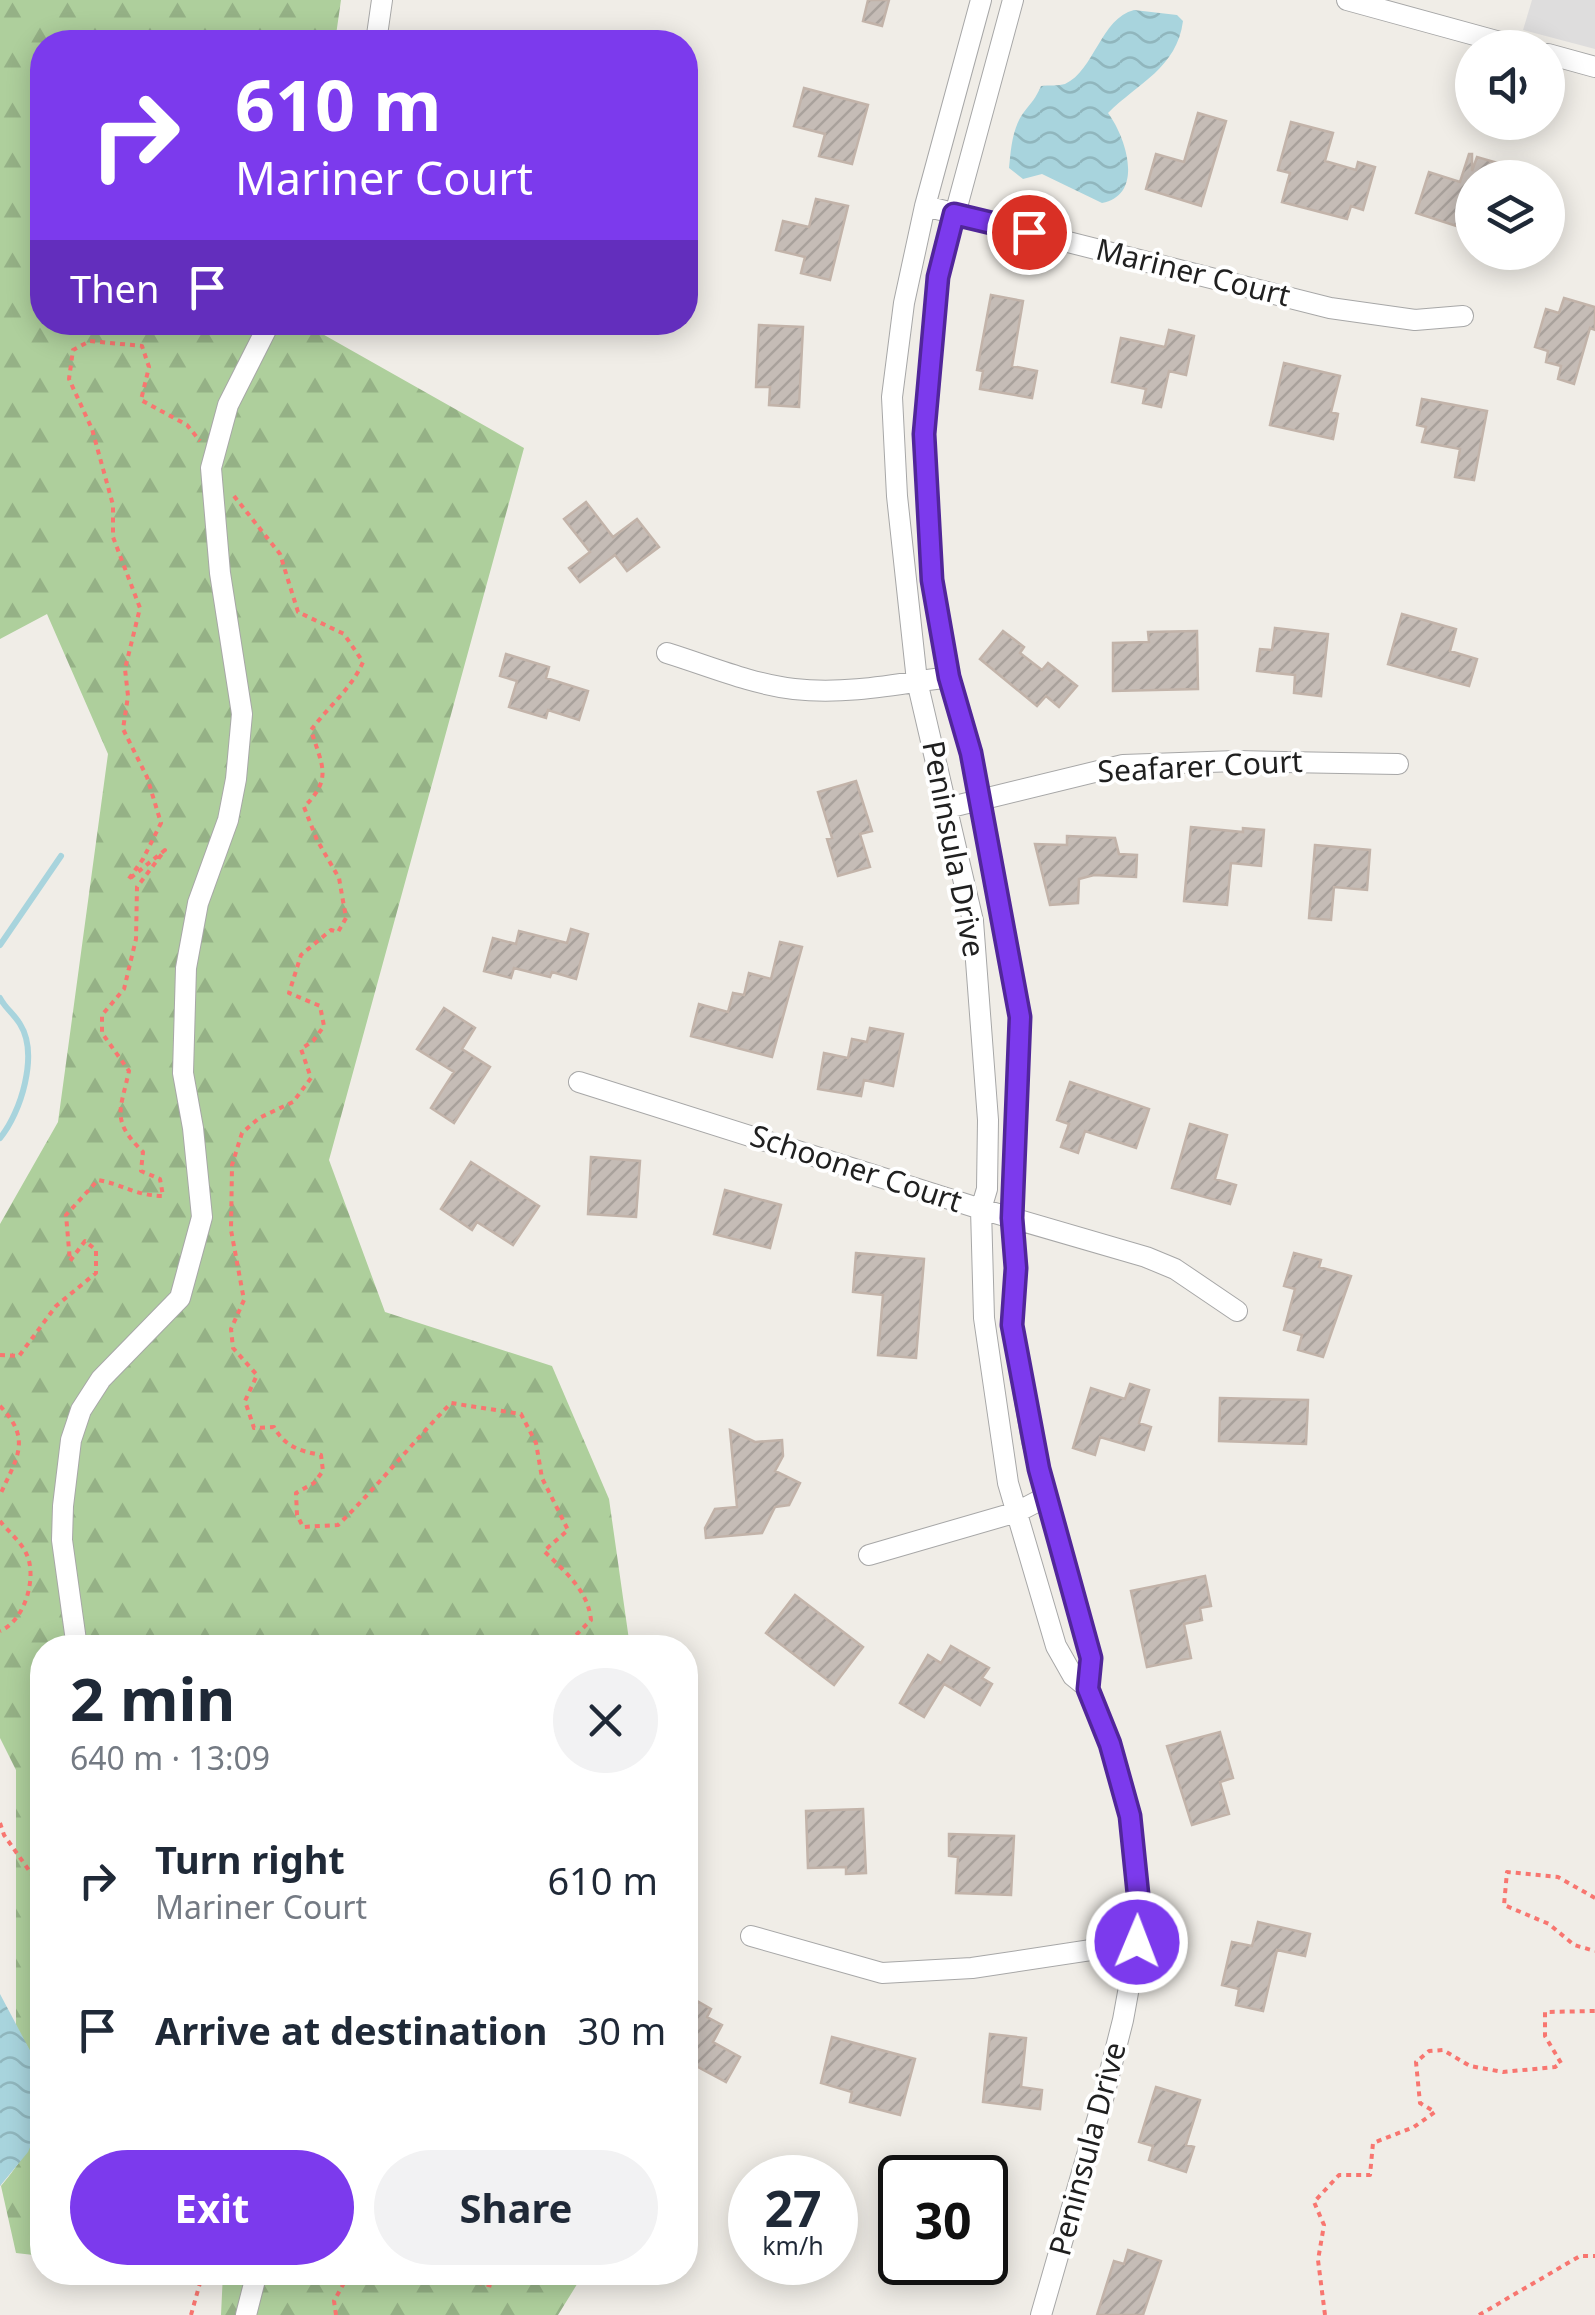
<!DOCTYPE html>
<html lang="en">
<head>
<meta charset="utf-8">
<style>
	:root { --surface:#fff; --page:#f2f2f3; --text:#1f2937; --muted:#747a83; --accent:#7c3aed }
	body { margin:0; font-family:"Noto Sans",sans-serif; background:var(--page); color:var(--text); height:100vh; display:flex; flex-direction:column; font-size:38px; white-space:nowrap }
	* { box-sizing:border-box; margin:0 }
	p { font-size:32px; color:var(--muted) }
	.icon { flex:none; width:55px; height:55px; fill:none; stroke:currentColor; stroke-width:2; stroke-linecap:round; stroke-linejoin:round }
	.map { position:relative; flex:1; overflow:hidden }
	.panel { position:absolute; left:30px; top:1635px; width:668px; height:650px; display:flex; flex-direction:column; background:var(--surface); border-radius:40px; box-shadow:0 5px 25px #0003 }
	.panel>* { flex:none }
	.top-card { position:absolute; left:30px; top:30px; width:668px; height:305px; border-radius:40px; box-shadow:0 5px 25px #0003; background:#7c3aed; color:#fff; overflow:hidden }
	.tools { position:absolute; left:1455px; top:30px; display:grid; gap:20px }
	.tools a { display:grid; place-items:center; width:110px; height:110px; border-radius:50%; background:var(--surface); box-shadow:0 5px 25px #0003; font-size:50px }
	.speed { position:absolute; left:728px; top:2155px; display:flex; gap:20px; font-size:50px; font-weight:700; text-align:center }
	.speed>* { display:grid; place-content:center; width:130px; height:130px; border-radius:50%; background:var(--surface); box-shadow:0 5px 25px #0003; line-height:1 }
	.speed small { font-size:25px; font-weight:400 }
	.speed .limit { border:5px solid #111; border-radius:15px; background:#fff; color:#111 }
	.pin { position:absolute; display:grid; place-items:center; width:85px; height:85px; color:#fff; margin:-42px; border:5px solid #fff; border-radius:50%; box-shadow:0 2px 10px #0007 }
	.me { position:absolute; width:110px; margin:-55px; rotate:1deg; stroke-linejoin:round; filter:drop-shadow(0 0 8px #0008) }
	.turn { display:flex; align-items:center; gap:35px; height:210px; padding:0 40px; font-size:45px }
	.turn .icon { width:130px; height:130px; stroke-width:2.5 }
	.turn b { display:block; font-size:70px; line-height:85px }
	.then { display:flex; align-items:center; height:95px; padding:0 40px; background:#0003; gap:20px; font-size:38px }
	.round { display:grid; place-items:center; flex:none; width:105px; height:105px; border-radius:52px; background:var(--page) }
	.overview { display:flex; align-items:center; justify-content:space-between; height:170px; padding:0 40px }
	h1 { font-size:60px; font-weight:700; line-height:75px }
	.button { display:flex; gap:20px; margin-top:auto; padding:20px 40px }
	.button a { flex:1; height:115px; border-radius:60px; background:var(--accent); color:#fff; font-size:40px; font-weight:700; line-height:115px; text-align:center }
	.button a+a { background:var(--page); color:var(--text) }
	ul { padding:0; list-style:none }
	li { display:flex; align-items:center; gap:30px; height:150px; padding:0 40px }
	li div { flex:1 }
	li b { display:block; font-size:38px }
	li em { font-style:normal }
	.map>svg:first-child { display:block }
	.residential { fill:#dedddd }
	.forest { fill:url(#forest-firs) }
	.water { fill:url(#water-waves) }
	.lines { fill:none; stroke-linecap:round; stroke-linejoin:round }
	.stream { stroke:#a8d4dd; stroke-width:6 }
	.building { fill:url(#building-hatch); stroke:#c2b3a9; stroke-width:2.5 }
	.minor-casing { stroke:#a7a7a7; stroke-width:22 }
	.path { stroke:#f87670; stroke-width:4; stroke-dasharray:5 5; stroke-linecap:butt }
	.minor { stroke:#fff; stroke-width:20 }
	.route-casing { stroke:#51269a; stroke-width:25 }
	.route { stroke:#7c3aed; stroke-width:18 }
	.labels { text-anchor:middle; stroke-width:8; stroke-linejoin:round; paint-order:stroke }
	.street-label { font-size:30px; fill:#202020; stroke:#fff }
</style>
</head>
<body>
<div class="map">
<svg width="1595" height="2315" viewBox="0 0 1595 2315">
	<defs>
		<pattern id="forest-firs" width="22" height="20" patternUnits="userSpaceOnUse" patternTransform="scale(2.5)"><rect width="22" height="20" fill="#aecf9c"/><path d="M5 1l3.5 6h-7zM16 11l3.5 6h-7z" fill="#95b186"/></pattern>
		<pattern id="water-waves" width="16" height="10" patternUnits="userSpaceOnUse" patternTransform="scale(2.5)"><rect width="16" height="10" fill="#a8d4dd"/><path d="M0 5q4-4 8 0t8 0" fill="none" stroke="#90b6bd"/></pattern>
		<pattern id="building-hatch" width="6" height="6" patternUnits="userSpaceOnUse" patternTransform="scale(2.5)"><rect width="6" height="6" fill="#c5bcb6"/><path d="M-1 1l2-2M0 6l6-6M5 7l2-2" fill="none" stroke="#a9a19c"/></pattern>
	</defs>
	<rect width="100%" height="100%" fill="#f0ede7"/>
	<path class="residential" d="M1532,0H1595V49L1523,30Z"/>
	<path class="forest" d="M0,0H341L335,42H42V322L303,323L524,448L329,1160L385,1312L552,1366L609,1499L630,1647L42,1648V2073L16,2026V1770L0,1738V1224L58,1122L108,754L47,614L0,639Z
		M42,2108V2256L16,2253L1,2186C20,2164 37,2137 42,2108Z
		M223,2273H584L558,2315H221Z"/>
	<path class="water" d="M1134,10L1177,15L1183,21C1177,68 1138,83 1108,113C1126,137 1145,195 1102,203L1042,174L1023,179L1009,168C1011,149 1012,128 1024,112C1031,103 1036,98 1041,86C1048,85 1059,86 1065,84C1094,71 1101,18 1134,10Z
		M0,1994L42,2073L40,2124L28,2152L0,2186Z"/>
	<g class="lines">
		<path class="stream" d="M0,945L61,856
			M0,998C5,1008 14,1014 20,1024C39,1054 21,1113 0,1138"/>
	</g>
	<path class="building" d="M868,0H889L882,26L863,21Z
		M804,88L868,105L852,164L819,156L825,134L794,126Z
		M1198,113L1226,121L1201,206L1146,189L1156,154L1184,162Z
		M1291,122L1333,133L1325,161L1356,170L1358,162L1375,167L1363,210L1351,206L1347,219L1282,202L1290,173L1278,170Z
		M1469,154H1472V171L1477,157L1505,165L1501,178H1472V231L1416,213L1429,172L1460,182Z
		M816,199L848,206L830,280L801,273L805,257L776,250L783,221L809,227Z
		M991,295L1023,301L1012,366L1037,371L1032,398L980,389L983,371L977,370Z
		M1564,298L1595,307V330L1590,328L1574,384L1558,379L1561,366L1546,362L1548,351L1535,347L1546,309L1559,313Z
		M759,325L803,327L799,407L769,405L770,387H756Z
		M1169,330L1194,336L1186,375L1169,371L1161,407L1143,403L1146,389L1112,382L1121,338L1165,347Z
		M1284,363L1340,376L1331,412L1338,414L1333,439L1270,425Z
		M1422,399L1487,411L1474,480L1455,477L1460,449L1422,442L1426,427L1417,425Z
		M586,502L613,537L637,519L659,547L627,571L615,555L580,582L569,568L590,552L564,519Z
		M1402,614L1456,629L1450,651L1477,659L1469,686L1388,664Z
		M1275,628L1328,634L1321,696L1294,693L1295,675L1257,671L1260,649L1272,650Z
		M1003,631L1024,647L1020,653L1042,670L1048,663L1077,686L1059,707L1046,696L1037,706L980,659Z
		M1197,631L1198,689L1113,691V643L1149,642L1148,632Z
		M506,654L549,667L546,678L588,691L579,720L548,710L546,718L509,707L517,681L500,676Z
		M856,781L872,831L860,834L870,867L838,876L827,839L832,838L818,792Z
		M1191,827L1243,832V828L1264,830L1261,866L1231,863L1227,905L1184,901Z
		M1067,836L1115,838L1119,854L1137,855L1136,877L1094,875L1079,879L1078,903L1050,905L1035,844L1067,845Z
		M1315,845L1370,850L1367,890L1334,887L1331,920L1309,918Z
		M571,929L588,934L576,979L552,972L550,977L514,968L511,978L484,971L493,938L516,944L519,931L567,943Z
		M780,942L802,947L772,1057L691,1036L699,1004L728,1012L733,993L744,995L749,973L771,979Z
		M444,1008L475,1028L462,1049L490,1067L454,1123L431,1108L454,1072L417,1049Z
		M870,1028L903,1034L893,1086L864,1080L861,1096L818,1089L824,1053L848,1058L852,1039L867,1042Z
		M1070,1082L1149,1109L1136,1148L1085,1131L1078,1153L1061,1147L1069,1124L1057,1120Z
		M1190,1124L1227,1135L1215,1179L1236,1185L1230,1204L1172,1188Z
		M591,1157L640,1161L636,1217L588,1214Z
		M471,1162L539,1206L513,1245L477,1222L472,1230L441,1209Z
		M725,1190L781,1205L770,1248L714,1234Z
		M856,1253L924,1259L916,1358L878,1355L883,1295L853,1292Z
		M1294,1253L1321,1260L1319,1267L1351,1276L1323,1357L1298,1350L1302,1335L1284,1330L1295,1289L1284,1286Z
		M1130,1384L1149,1390L1139,1423L1151,1427L1144,1450L1100,1437L1095,1455L1073,1448L1091,1388L1125,1399Z
		M1220,1398L1308,1400L1306,1444L1219,1441Z
		M730,1430L755,1442L782,1440L783,1456L775,1471L800,1483L789,1505L775,1507L762,1533L706,1538L705,1528L715,1509L737,1507Z
		M1205,1576L1211,1606L1200,1608L1202,1620L1184,1624L1191,1658L1147,1667L1131,1591Z
		M795,1595L863,1647L834,1685L766,1633Z
		M951,1646L989,1668L982,1678L992,1684L980,1705L944,1684L924,1717L900,1703L928,1655L941,1663Z
		M1220,1732L1233,1778L1220,1782L1229,1814L1192,1825L1167,1746Z
		M863,1809L866,1873L846,1874V1867L808,1868L806,1811Z
		M949,1834L1014,1836L1011,1895L956,1893L958,1857L949,1856Z
		M1258,1922L1310,1934L1305,1956L1277,1950L1263,2011L1236,2005L1239,1989L1222,1985L1232,1942L1252,1946Z
		M685,1994L711,2009L707,2017L722,2025L713,2042L740,2057L726,2082L685,2060Z
		M990,2034L1026,2038L1021,2087L1042,2090L1040,2109L983,2102Z
		M832,2037L915,2059L900,2115L850,2102L852,2092L821,2083Z
		M1156,2087L1200,2100L1186,2145L1194,2147L1186,2172L1149,2160L1153,2146L1139,2142Z
		M1128,2250L1161,2261L1143,2315H1097L1114,2261L1124,2264Z"/>
	<g class="lines">
		<defs>
			<path id="minor" d="M981,0L925,206L904,303L892,397L897,496L917,681L973,921L988,1120L987,1189L981,1209L984,1318L1008,1483L1056,1646L1073,1676L1089,1689
				M1013,0L938,277L924,433L932,580L949,677L971,753L1020,1017L1012,1217L1016,1268L1012,1325L1032,1441L1091,1657L1089,1689L1110,1744L1130,1815L1139,1904L1137,1943L1123,2020L1102,2103L1041,2315
				M1347,0L1522,48
				M376,42L382,0
				M1548,54L1595,67
				M925,206L1330,308L1415,320L1463,316
				M667,653C709,666 751,684 794,689C846,695 898,684 949,677
				M947,808L1123,765L1236,761L1398,764
				M579,1082L981,1209L1146,1257L1175,1269L1237,1311
				M869,1555L1017,1512L1046,1497
				M77,1648L62,1540L63,1506L71,1440L81,1410L101,1379L180,1298L202,1217L193,1128L183,1073L186,968L198,903L228,820L236,779L242,714L220,573L211,468L228,405L270,322
				M751,1936L882,1973L972,1968L1137,1943
				M246,2315L257,2272"/>
		</defs>
		<use href="#minor" class="minor-casing"/>
		<path class="path" d="M234,496L280,554L298,612L344,634L363,662C352,688 328,707 311,730C322,766 333,778 304,807L317,840L339,878L346,918L338,932L331,930L301,955L289,993L320,1006L324,1026L313,1041L301,1049L311,1078L293,1102L259,1118L242,1133L232,1165L231,1230L244,1300L231,1329L233,1348L257,1375L245,1401L254,1428L274,1427C285,1447 300,1451 321,1455L323,1471L314,1483L296,1493L297,1515L303,1527L338,1525C378,1486 412,1443 451,1403L521,1414L536,1443L542,1478L568,1530L544,1551C565,1572 588,1590 591,1620L563,1648
			M0,1355L19,1356L56,1306L96,1273V1250L85,1241L70,1261L66,1215L98,1180C125,1185 133,1195 163,1196L160,1179L141,1171L143,1152C111,1120 120,1112 129,1071L102,1033V1015L124,989L136,939L137,887L165,850L128,880L143,859L161,823L147,777L123,729L128,696L125,669L140,608L113,537V505L92,429L69,379L73,350L90,341L142,346L149,367L141,400L187,425L200,441
			M0,1406C33,1440 16,1459 0,1495
			M0,1521C8,1531 21,1542 26,1553C38,1576 25,1621 0,1631
			M0,1823L4,1835L33,1876L42,1877
			M1595,1898L1558,1877L1507,1872L1504,1905L1549,1924L1574,1945L1595,1951
			M428,2272L493,2286L508,2272
			M191,2315L203,2272
			M336,2315L334,2301L350,2272
			M1325,2315L1318,2260L1324,2225L1314,2202L1339,2175H1370L1373,2143L1414,2127L1435,2112L1420,2103L1416,2062L1429,2051L1443,2050L1470,2066L1503,2072L1555,2067L1561,2063L1545,2036V2012L1595,2011
			M1479,2315L1580,2256H1595"/>
		<use href="#minor" class="minor"/>
	</g>
	<g class="lines">
		<defs>
			<path id="route" d="M1029,232L954,214L938,277L924,434L932,580L949,677L971,753L1020,1017L1012,1218L1016,1268L1012,1325L1039,1469L1091,1658L1088,1689L1110,1744L1130,1816L1139,1904L1137,1942"/>
		</defs>
		<use href="#route" class="route-casing"/>
		<use href="#route" class="route"/>
	</g>
	<g class="labels">
		<g class="street-label">
			<text transform="translate(1193 273) rotate(14)" y="10">Mariner Court</text>
			<text transform="translate(1200 767) rotate(-3)" y="10">Seafarer Court</text>
			<text transform="translate(953 849) rotate(79)" y="10">Peninsula Drive</text>
			<text transform="translate(856 1169) rotate(18)" y="10">Schooner Court</text>
			<text transform="translate(1088 2149) rotate(-75)" y="10">Peninsula Drive</text>
		</g>
	</g>
</svg>
<div class="tools">
<a><svg class="icon" aria-label="sound" viewBox="0 0 24 24"><path d="M4 9h4l5-4v14l-5-4H4zM17 9q2 3 0 6"/></svg></a>
<a><svg class="icon" aria-label="layers" viewBox="0 0 24 24"><path d="M12 4l9 5-9 5-9-5zM3 14l9 5 9-5"/></svg></a>
</div>
<div class="speed"><div>27<small>km/h</small></div><div class="limit">30</div></div>
<div class="pin" style="left:1029px;top:232px;background:#d93025"><svg class="icon" aria-label="arrive" viewBox="0 0 24 24"><path d="M6 21V4h12l-3 4 3 4H6"/></svg></div>
<svg class="me" style="left:1137px;top:1942px" viewBox="-20 -20 40 40"><circle r="17" fill="#7c3aed" stroke="#fff" stroke-width="3"/><path d="M0-11L8 9 0 5-8 9z" fill="#fff"/></svg>
<div class="top-card">
<div class="turn"><svg class="icon" aria-label="right" viewBox="0 0 24 24"><path d="M7 20v-9h11M14 6l5 5-5 5"/></svg><div><b>610 m</b>Mariner Court</div></div>
<div class="then">Then<svg class="icon" aria-label="arrive" viewBox="0 0 24 24"><path d="M6 21V4h12l-3 4 3 4H6"/></svg></div>
</div>
<section class="panel">
<div class="overview"><div><h1>2 min</h1><p>640 m · 13:09</p></div><a class="round"><svg class="icon" aria-label="close" viewBox="0 0 24 24"><path d="M6 6l12 12M18 6L6 18"/></svg></a></div>
<ul>
<li><svg class="icon" aria-label="right" viewBox="0 0 24 24"><path d="M7 20v-9h11M14 6l5 5-5 5"/></svg><div><b>Turn right</b><p>Mariner Court</p></div><em>610 m</em></li>
<li><svg class="icon" aria-label="arrive" viewBox="0 0 24 24"><path d="M6 21V4h12l-3 4 3 4H6"/></svg><div><b>Arrive at destination</b></div><em>30 m</em></li>
</ul>
<div class="button"><a>Exit</a><a>Share</a></div>
</section>
</div>
</body>
</html>
